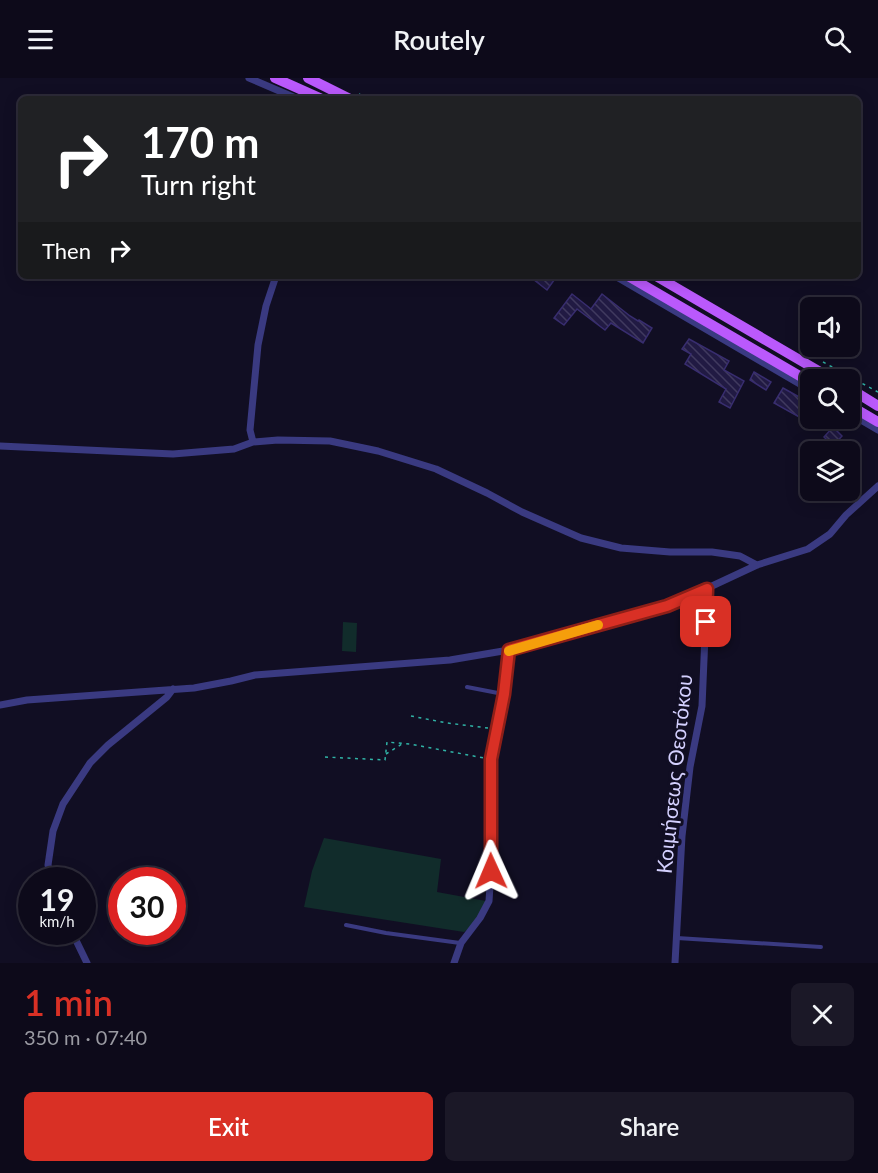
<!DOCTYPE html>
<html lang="en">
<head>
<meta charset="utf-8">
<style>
	:root { --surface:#0d0a1a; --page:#1b1827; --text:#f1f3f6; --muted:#9a9aa2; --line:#2d2b39; --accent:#d93025 }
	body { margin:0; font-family:Lato,sans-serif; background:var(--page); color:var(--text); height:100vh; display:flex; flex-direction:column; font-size:22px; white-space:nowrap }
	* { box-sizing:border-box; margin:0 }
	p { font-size:20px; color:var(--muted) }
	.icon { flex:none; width:33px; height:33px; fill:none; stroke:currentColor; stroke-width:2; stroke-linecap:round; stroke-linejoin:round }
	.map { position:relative; height:885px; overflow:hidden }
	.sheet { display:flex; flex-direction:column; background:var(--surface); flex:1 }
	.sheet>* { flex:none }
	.hud { position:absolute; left:18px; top:18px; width:843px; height:183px; border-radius:9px; box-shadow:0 3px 15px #0003,0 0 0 2px var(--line); background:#202124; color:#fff; overflow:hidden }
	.tools { position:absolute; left:800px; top:219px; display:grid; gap:12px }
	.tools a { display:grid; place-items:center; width:60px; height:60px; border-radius:9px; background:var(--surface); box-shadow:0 3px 15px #0003,0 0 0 2px var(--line); font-size:30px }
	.speed { position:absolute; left:18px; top:789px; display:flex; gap:12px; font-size:30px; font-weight:700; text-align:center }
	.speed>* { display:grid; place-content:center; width:78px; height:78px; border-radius:50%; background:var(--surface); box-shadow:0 3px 15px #0003,0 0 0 2px var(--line); line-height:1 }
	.speed small { font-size:15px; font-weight:400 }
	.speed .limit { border:9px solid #d22; background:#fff; color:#111 }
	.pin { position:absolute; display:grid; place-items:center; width:51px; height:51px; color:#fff; margin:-26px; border-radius:12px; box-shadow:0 3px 9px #0006 }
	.me { position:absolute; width:66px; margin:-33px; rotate:359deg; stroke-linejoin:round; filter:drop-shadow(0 0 4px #0008) }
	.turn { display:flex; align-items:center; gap:21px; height:126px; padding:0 24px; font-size:27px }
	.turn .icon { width:78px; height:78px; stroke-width:2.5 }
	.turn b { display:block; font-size:42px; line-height:51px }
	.then { display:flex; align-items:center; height:57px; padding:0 24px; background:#0003; gap:12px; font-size:22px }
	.round { display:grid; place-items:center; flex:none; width:63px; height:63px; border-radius:9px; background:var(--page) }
	.summary { display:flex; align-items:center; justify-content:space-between; height:102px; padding:0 24px }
	h1 { font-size:36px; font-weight:600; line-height:45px; color:var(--accent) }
	.button { display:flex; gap:12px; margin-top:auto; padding:12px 24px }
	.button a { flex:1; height:69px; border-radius:9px; background:var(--accent); color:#fff; font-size:24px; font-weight:600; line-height:69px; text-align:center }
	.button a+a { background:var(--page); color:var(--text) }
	header { display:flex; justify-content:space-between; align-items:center; height:78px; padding:0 24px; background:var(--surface); font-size:27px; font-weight:600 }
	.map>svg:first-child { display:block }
	.grass { fill:#112c2b }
	.building { fill:url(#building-back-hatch); stroke:#382d6f; stroke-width:1.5 }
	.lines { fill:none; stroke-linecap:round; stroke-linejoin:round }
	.path { stroke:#30b3a6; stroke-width:1.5; stroke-dasharray:3 4.5; stroke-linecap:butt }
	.service { stroke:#3a3a81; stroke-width:4 }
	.minor { stroke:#3a3a81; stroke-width:7 }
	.primary { stroke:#ba59fc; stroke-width:10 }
	.route-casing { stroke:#8d1f18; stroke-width:15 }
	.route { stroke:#d93025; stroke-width:10 }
	.slow { stroke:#f59e0b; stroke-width:10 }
	.labels { text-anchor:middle; stroke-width:6; stroke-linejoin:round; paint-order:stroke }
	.street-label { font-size:21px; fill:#d4d0fe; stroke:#110e23 }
</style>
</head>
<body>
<header><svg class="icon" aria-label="menu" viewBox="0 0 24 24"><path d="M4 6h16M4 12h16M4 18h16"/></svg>Routely<svg class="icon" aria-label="search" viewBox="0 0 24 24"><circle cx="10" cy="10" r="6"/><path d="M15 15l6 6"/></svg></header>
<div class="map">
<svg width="878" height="885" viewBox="0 0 878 885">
	<defs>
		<pattern id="building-back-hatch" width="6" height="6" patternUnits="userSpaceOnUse" patternTransform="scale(1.5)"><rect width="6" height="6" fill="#211a43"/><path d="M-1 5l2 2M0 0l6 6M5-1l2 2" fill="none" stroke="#403a5f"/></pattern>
	</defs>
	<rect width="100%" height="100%" fill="#110e23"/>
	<path class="grass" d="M343,544L357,545L356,574L342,573Z
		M324,760L441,781L437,814L486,823L473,847L464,854L304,829L312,793Z"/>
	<path class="building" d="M529,198H557L547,212Z
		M572,216L591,231L602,216L630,238L638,243L639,242L652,250L643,265L611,245L605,252L577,231L564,247L554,240Z
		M689,261L729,283L724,292L744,303L730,330L719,324L726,311L685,286L691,276L682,271Z
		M754,294L771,304L766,312L750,302Z
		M783,310L810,325V345L774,325Z
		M833,349L842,358L833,368L824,359Z"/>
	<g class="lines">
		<path class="path" d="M359,16L369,21
			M823,284L878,314
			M411,638L447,645L488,650
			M386,676L402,666
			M325,679L385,682L387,664L410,666L484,680"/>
		<path class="service" d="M467,609L503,616
			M346,847L386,855L460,865
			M677,860L821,869"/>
		<path class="minor" d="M249,0L298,21
			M615,198L810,312
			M849,335L878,352
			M253,364L250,352L258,267L266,228L276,198
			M0,368L173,376L234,371L253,364L278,362L330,363L378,373L436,391L487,415L522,434L581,460L621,470L670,474H712L740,478L757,487
			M0,627L27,622L194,610L231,603L255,597L450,582L509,572L667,529L757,487L808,471L830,456L846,437L878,408
			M52,802L48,787L53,753L63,726L90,685L108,667L167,619L173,611
			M72,854L87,885
			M454,885L461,865L480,840L489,823L491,793V681L504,617L509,572
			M675,885L682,758L690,689L702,628L707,511"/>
		<path class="primary" d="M275,0L322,21
			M308,0L350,21
			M628,198L810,304
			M656,198L834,302
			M849,310L878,328
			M849,327L878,344"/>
	</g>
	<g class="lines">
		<defs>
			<path id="route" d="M491,793V681L504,616L509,572L667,528L707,511L706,544"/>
		</defs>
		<use href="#route" class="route-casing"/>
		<use href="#route" class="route"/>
		<path class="slow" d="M509,573L598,547"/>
	</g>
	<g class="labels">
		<g class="street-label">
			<text transform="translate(675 696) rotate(-84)" y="7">Κοιμήσεως Θεοτόκου</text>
		</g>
	</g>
</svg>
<div class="tools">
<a><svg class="icon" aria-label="sound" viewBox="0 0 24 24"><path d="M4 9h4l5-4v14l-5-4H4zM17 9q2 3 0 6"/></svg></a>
<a><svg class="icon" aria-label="search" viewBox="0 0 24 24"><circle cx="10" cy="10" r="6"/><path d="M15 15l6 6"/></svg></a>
<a><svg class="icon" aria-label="layers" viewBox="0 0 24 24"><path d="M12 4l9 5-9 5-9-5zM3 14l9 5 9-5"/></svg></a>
</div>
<div class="speed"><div>19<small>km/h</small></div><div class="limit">30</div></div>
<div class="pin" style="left:706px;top:544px;background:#d93025"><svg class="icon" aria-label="arrive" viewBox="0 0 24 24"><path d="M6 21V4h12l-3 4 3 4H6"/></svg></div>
<svg class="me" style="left:491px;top:793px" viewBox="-20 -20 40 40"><path d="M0-17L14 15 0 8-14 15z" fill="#d93025" stroke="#fff" stroke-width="4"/></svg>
<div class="hud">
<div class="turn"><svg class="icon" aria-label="right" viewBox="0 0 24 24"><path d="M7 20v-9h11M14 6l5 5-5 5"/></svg><div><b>170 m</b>Turn right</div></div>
<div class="then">Then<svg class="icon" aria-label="right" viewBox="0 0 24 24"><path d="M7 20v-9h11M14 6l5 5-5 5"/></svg></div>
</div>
</div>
<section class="sheet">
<div class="summary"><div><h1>1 min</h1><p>350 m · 07:40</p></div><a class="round"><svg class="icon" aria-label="close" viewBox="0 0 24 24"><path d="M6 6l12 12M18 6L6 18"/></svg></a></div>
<div class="button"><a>Exit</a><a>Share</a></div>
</section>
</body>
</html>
